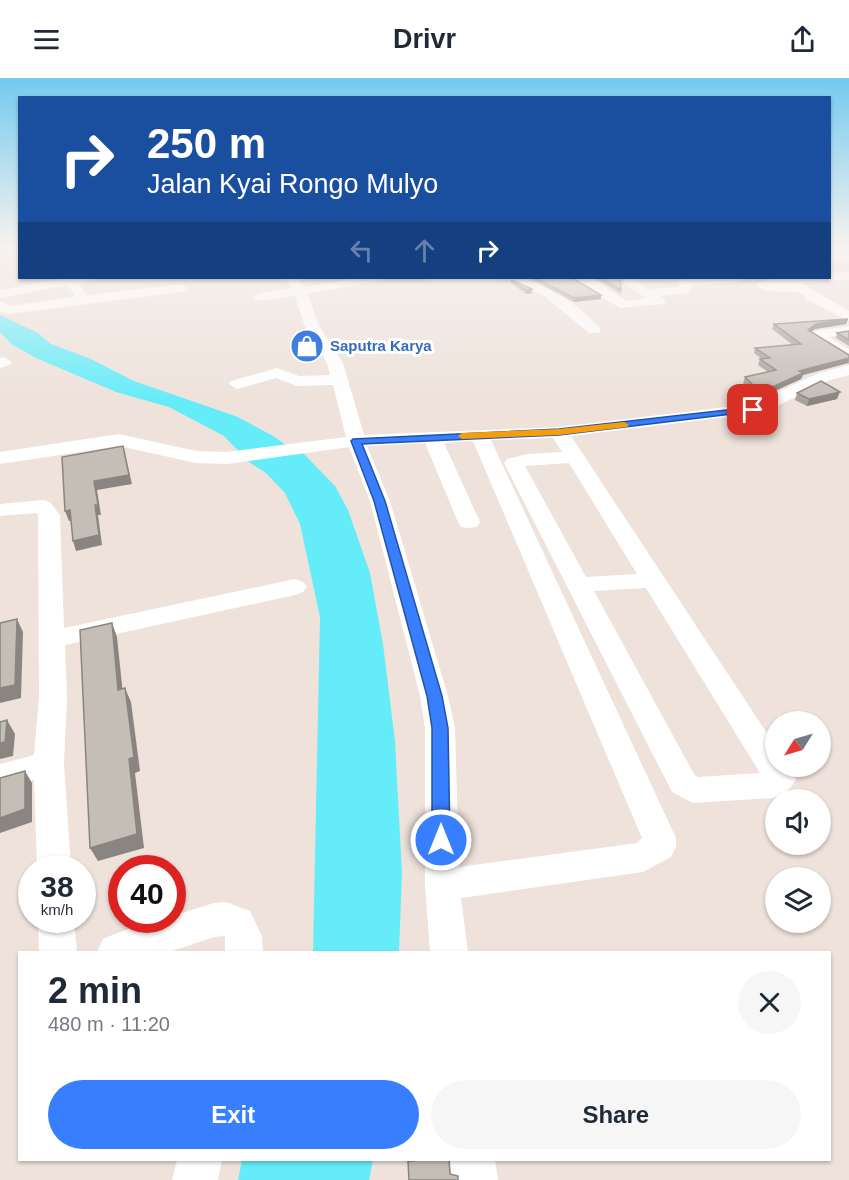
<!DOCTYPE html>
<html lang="en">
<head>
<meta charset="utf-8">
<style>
	:root { --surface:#fff; --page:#f6f6f7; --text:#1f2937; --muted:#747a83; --accent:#377fff }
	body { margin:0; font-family:Helvetica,sans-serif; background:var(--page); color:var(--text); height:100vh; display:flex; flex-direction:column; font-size:22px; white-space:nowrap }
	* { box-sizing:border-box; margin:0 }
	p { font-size:20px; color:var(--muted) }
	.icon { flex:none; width:33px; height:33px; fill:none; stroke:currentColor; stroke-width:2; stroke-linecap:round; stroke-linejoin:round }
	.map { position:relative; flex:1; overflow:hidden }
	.drawer { position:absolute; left:18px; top:873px; width:813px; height:210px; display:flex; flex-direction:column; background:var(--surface); border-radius:0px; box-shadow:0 2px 4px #0004 }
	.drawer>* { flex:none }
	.hud { position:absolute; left:18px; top:18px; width:813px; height:183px; border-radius:0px; box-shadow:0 2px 4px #0004; background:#1a4fa0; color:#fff; overflow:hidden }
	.needle { width:39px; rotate:233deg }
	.fabs { position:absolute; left:765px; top:633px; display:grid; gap:12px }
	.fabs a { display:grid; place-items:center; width:66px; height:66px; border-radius:50%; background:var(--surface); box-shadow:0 2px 4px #0004; font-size:30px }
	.speed { position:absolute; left:18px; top:777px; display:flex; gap:12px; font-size:30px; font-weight:700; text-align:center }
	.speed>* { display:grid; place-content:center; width:78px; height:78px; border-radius:50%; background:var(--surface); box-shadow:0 2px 4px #0004; line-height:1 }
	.speed small { font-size:15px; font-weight:400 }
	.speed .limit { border:9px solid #d22; background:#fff; color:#111 }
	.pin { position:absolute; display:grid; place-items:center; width:51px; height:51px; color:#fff; margin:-26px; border-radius:12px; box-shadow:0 3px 9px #0006 }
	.me { position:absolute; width:66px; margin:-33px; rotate:0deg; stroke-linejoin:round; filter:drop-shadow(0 0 4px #0008) }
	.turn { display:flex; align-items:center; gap:21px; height:126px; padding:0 30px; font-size:27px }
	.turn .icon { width:78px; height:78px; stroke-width:2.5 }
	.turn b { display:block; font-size:42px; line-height:51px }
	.lanes { display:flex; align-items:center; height:57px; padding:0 30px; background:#0003; justify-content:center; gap:30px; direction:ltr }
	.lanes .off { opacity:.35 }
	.round { display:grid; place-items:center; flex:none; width:63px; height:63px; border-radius:32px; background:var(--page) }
	.headline { display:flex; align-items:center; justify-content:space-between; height:102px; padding:0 30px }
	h1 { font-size:36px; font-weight:600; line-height:45px }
	.primary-button { display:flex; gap:12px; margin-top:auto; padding:12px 30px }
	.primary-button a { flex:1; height:69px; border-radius:36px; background:var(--accent); color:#fff; font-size:24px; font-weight:600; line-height:69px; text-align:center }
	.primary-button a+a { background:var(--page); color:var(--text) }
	header { display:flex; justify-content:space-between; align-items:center; height:78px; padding:0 30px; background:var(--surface); font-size:27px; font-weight:600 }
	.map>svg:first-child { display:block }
	.water { fill:#65ecf9 }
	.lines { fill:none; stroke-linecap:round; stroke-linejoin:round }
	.minor { fill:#fff; fill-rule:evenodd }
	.wall { fill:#a9a39d }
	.shaded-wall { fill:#8a8580 }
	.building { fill:#c5beb7; stroke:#8a8580; stroke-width:1.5 }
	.route { fill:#377fff; stroke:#2453a6; stroke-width:1.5 }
	.slow { fill:#f59e0b }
	.labels { text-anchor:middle; stroke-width:6; stroke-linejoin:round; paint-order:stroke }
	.far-shop-label { font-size:15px; font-weight:bold; fill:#366cbe; stroke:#fff; text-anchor:start }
</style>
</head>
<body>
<header><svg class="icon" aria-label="menu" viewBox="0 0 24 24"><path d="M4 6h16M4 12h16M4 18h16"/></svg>Drivr<svg class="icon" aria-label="share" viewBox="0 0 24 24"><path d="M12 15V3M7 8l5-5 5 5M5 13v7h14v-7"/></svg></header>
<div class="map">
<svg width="849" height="1102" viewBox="0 0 849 1102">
	<rect width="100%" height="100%" fill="#eee2db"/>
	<path class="water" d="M0,237L38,255L51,266L91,281L134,303L238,339L275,359L295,374L303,375L335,408L348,432L370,495L383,566L395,663L402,795L399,874H313L320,539L300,446L285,415L266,395L249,384L224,358L169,329L116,314L36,280L11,266L0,254Z
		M242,1082H373L369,1102H238Z"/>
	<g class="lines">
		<path class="minor" d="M849,175V183H830V177Z
			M849,194V202L801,205L849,233V243L805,221L804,217C788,209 769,219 756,207C768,196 812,200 830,200V195Z
			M66,200H93L91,203L79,205L87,217L182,206L188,210L182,214L9,236L0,233V223L11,228L75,218L68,207L0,220V212Z
			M285,200H297L304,209L358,200H379L377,203L308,216L318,246L343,285L364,357L559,349L751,326L819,295L849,287V297L830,302L771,331L753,336L571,358L776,669V688H789L796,701C790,712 785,716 773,720L693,725L672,714L504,385L507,381L528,376L562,374L553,360L491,362L676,760V769L671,779L643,794L461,820L468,874H430L425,807V650L420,618L370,423L349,369L227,386L196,385L119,368L0,386V374L119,356L196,373L227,374L346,359L333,307L297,308L276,300L237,311L229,306L231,303L277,290L299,298L330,297L327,285L304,246L295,218L259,223L252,219L259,215L292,210ZM473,363L642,760L637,765L459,789L455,650L448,618L390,423L367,368L425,365L458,444L461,449L469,450L477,449L480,444L444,365ZM569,385L637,496L586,499L525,388ZM646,510L760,695L698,699L694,696L594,513Z
			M427,200H503L497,204H433Z
			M505,200C535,197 583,228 601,252L599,255H589L544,218Z
			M570,200L592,201L627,223L646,220L625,206L623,203L628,200H633L650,211L678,209V204L687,201L743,200L737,204L691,208L689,215L660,218L666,223L664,226L620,230Z
			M849,248V256L829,259L849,271V282L808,257L815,253Z
			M4,279L12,284L10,287L0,290V280Z
			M43,422L50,424L60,437L64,550L295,501L303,504L307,509L303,514L295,517L65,567L67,619L64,685L71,790H37L34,702L0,712V686L34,677L39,619L38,437L37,435L0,438V426Z
			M226,824L250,833L262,858L263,874H225V858L214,859L169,874H97L103,861C124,852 149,842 172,842V838L214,825Z
			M38,842H74L77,874H39Z
			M177,1082H222L218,1102H172Z
			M450,1082H495L498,1102H452Z"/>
	</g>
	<path class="wall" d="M515,200H572L601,221L574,224L531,201Z
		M594,200H623H620L621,216Z
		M511,202L532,211V215L526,216L511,205Z
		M848,241L846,246L815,251L810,254L849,277V286L848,285L803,297L801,301L768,316H754L743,305L745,299L768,294L758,287L760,281H762L754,275L755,270L793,267L772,251L774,246Z
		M849,253V268L836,260L837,255Z
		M797,315L837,321L807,328L795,322Z"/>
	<path class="shaded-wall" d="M532,211V215L526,216V212Z
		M601,217V221L574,224V220Z
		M848,241L846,246L815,251L806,258L808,252L816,246Z
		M849,280L848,285L803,297L801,301L768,316L770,310L799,293Z
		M840,314L837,321L807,328L809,321Z
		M123,368L132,406L97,412L101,437H98L102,467L76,473L73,463L95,427L94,403Z
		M70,432L74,442L69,443L65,433Z
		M17,541L23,554L21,620L0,625V610Z
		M112,545L117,559L124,626L118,612Z
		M125,610L131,624L140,693L135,695L144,770L98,783L90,770Z
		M7,642L15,656L13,678L0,681V665Z
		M25,693L32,705V744L0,755V740Z"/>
	<path class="building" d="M535,200H572L601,217L574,220Z
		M601,200H620L621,212Z
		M511,202L532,211L526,212Z
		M848,241L816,246L808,252L849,277V280L799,293L803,295L770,310H756L745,299L776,292L760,281L770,280L755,270L801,266L774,246Z
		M849,253V262L837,255Z
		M821,303L840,314L809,321L797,315Z
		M123,368L129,397L94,403L98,427H95L99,457L73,463L70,432L65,433L62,379Z
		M17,541L15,607L0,610V545Z
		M112,545L118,612L125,610L134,679L129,681L137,756L90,770L80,552Z
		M7,642L5,664L0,665V644Z
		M25,693V731L0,740V700Z
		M421,1082H449L450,1096L458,1098V1102H409L408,1083Z"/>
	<linearGradient id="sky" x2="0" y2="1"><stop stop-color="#73caef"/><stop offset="0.52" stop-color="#f7f2ef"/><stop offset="1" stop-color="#f7f2ef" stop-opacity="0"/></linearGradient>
	<rect width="849" height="323" fill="url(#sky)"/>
	<path class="route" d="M753,329L756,330V333L559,357L362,366L385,423L442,618L448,650L450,762L447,768L441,770L435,768L432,762V650L427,618L374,423L351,363L353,361L559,351Z"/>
	<path class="slow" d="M624,344L629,347L627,349L559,357L462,361L458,358L462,355L559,351Z"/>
	<defs>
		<symbol id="shop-disc" viewBox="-11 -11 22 22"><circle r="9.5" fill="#3f7fe0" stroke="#fff"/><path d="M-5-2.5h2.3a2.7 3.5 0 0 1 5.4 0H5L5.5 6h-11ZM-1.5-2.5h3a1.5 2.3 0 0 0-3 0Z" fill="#fff"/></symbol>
	</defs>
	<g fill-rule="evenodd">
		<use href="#shop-disc" x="288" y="249" width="38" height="38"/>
	</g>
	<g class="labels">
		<g class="far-shop-label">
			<text x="330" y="273">Saputra Karya</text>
		</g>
	</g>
</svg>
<div class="fabs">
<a><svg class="needle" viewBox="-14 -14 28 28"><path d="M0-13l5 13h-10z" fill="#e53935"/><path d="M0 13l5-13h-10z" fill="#747a83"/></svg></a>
<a><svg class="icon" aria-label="sound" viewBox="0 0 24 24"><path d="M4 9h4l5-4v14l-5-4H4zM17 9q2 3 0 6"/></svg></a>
<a><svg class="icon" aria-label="layers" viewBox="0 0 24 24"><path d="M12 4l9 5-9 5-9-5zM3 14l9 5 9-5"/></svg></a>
</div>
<div class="speed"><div>38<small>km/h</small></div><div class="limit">40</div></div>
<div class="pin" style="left:753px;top:332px;background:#d93025"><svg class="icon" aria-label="arrive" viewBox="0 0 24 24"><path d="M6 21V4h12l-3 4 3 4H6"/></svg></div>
<svg class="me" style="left:441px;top:762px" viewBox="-20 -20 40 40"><circle r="17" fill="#377fff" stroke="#fff" stroke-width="3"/><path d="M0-11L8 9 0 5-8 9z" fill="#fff"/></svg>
<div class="hud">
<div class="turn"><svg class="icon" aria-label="right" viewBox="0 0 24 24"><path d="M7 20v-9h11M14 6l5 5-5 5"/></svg><div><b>250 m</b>Jalan Kyai Rongo Mulyo</div></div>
<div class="lanes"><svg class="icon off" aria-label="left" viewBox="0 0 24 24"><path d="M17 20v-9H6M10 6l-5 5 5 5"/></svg><svg class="icon off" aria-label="ahead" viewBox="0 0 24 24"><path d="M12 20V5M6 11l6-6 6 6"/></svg><svg class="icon" aria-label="right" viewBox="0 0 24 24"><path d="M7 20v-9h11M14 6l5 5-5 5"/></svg></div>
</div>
<section class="drawer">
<div class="headline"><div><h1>2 min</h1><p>480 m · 11:20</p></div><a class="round"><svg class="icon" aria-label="close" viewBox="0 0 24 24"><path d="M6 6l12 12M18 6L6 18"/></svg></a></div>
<div class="primary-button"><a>Exit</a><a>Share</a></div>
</section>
</div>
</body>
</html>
